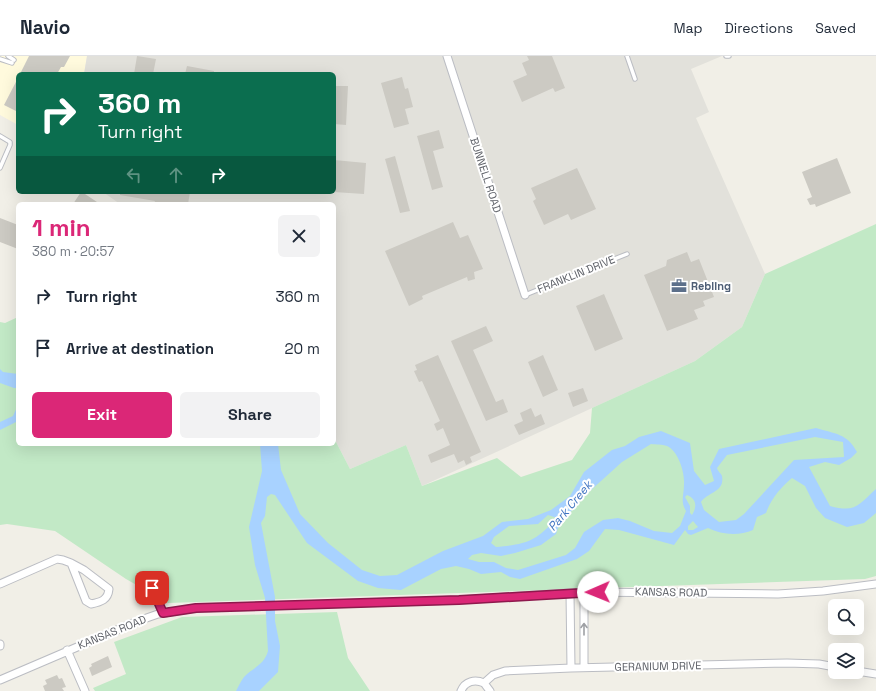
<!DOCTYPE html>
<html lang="en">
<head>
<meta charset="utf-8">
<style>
	:root { --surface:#fff; --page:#f2f2f3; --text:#1f2937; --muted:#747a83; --line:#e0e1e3; --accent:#db2777 }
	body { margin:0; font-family:"Space Grotesk",sans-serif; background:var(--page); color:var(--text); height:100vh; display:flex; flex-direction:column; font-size:15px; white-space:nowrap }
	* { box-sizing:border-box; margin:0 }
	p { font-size:13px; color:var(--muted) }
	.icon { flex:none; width:22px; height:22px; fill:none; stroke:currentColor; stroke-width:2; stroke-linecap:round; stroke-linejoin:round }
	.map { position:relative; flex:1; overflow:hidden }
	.panel { position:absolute; left:16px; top:146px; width:320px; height:244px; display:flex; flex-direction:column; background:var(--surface); border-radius:6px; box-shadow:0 4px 16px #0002 }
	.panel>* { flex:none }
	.banner { position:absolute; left:16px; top:16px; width:320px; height:122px; border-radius:6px; box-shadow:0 4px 16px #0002; background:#0b6e4f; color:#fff; overflow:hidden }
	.tools { position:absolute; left:828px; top:543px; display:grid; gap:8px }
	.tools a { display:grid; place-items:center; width:36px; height:36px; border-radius:6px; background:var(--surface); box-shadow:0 4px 16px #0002; font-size:20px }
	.pin { position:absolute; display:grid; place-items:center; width:34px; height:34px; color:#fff; margin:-17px; border-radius:8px; box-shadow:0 2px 6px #0006 }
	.me { position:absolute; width:44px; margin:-22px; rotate:269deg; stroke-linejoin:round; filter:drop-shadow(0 0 3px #0008) }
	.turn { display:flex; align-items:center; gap:14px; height:84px; padding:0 16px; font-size:18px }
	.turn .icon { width:52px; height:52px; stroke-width:2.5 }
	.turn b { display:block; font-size:28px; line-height:34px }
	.lanes { display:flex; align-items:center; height:38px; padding:0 16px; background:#0003; justify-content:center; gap:20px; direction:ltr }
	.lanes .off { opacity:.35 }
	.round { display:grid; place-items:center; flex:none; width:42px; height:42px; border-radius:6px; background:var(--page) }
	.headline { display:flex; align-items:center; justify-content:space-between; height:68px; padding:0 16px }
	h1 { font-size:24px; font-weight:700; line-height:30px; color:var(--accent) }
	.primary-button { display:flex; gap:8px; margin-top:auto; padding:8px 16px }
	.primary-button a { flex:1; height:46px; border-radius:6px; background:var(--accent); color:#fff; font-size:16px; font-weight:700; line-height:46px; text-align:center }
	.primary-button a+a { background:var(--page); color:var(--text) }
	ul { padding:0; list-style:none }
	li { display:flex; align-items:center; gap:12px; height:52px; padding:0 16px }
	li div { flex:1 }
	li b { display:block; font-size:15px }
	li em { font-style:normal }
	header { display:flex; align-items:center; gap:24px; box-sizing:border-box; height:56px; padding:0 20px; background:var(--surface); border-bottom:1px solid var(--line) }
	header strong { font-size:19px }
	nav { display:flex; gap:22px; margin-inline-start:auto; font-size:14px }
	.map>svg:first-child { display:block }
	.commercial { fill:#fffadd }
	.industrial { fill:#e2e1db }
	.green { fill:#c2e9c6 }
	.water { fill:#a8d2ff; fill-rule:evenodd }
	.building { fill:#cccac3 }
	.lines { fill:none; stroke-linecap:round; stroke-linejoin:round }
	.lane-casing { stroke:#bbbdc3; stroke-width:5.5 }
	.street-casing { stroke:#bbbdc3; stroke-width:9 }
	.lane { stroke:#fff; stroke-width:3.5 }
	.street { stroke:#fff; stroke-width:7 }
	.oneway { stroke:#9ea0a4 }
	.route-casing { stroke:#8e194d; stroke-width:10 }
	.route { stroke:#db2777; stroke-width:7 }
	.labels { text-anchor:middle; stroke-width:4; stroke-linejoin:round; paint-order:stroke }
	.street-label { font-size:11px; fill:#5e6168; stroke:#fff }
	.service-label { font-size:11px; font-weight:bold; fill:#4e5e75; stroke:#fff; text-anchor:start }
	.water-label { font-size:12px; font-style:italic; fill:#4074c1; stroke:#fff }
</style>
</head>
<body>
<header>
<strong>Navio</strong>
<nav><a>Map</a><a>Directions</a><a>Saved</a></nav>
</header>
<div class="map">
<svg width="876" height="635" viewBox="0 0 876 635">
	<rect width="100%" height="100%" fill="#f1efe7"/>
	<path class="commercial" d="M0,0H87L84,18H18V69L0,59Z"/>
	<path class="industrial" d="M87,0H722L691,13L709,56L696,62L765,218L742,271L695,305L422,430L406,389L350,413L334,382V148H120L103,136H334V18H84Z"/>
	<path class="green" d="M876,168V520L865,523L168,547L126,523L55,475L7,468L0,469V266L5,267L18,261V388H334V382L350,413L406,389L422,430L497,402L521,421L572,404L590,377L592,352L695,305L742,271L765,218Z
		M337,556L348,602L370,635H95L93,632L126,618L114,586L182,561Z"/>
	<path class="water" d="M0,313L3,316L18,318V332H14L0,327Z
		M18,349V365L0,374V366L13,360Z
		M816,372C835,378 847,377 857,396L851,402L839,409L825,406L809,411L830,450C856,457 858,449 876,433V457L864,467L847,471L825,462L816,452L805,430L792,422C781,431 771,443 766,457L757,461L753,474C739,480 722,479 708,472L691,479L688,478L685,474L674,489L619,474L605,473L589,495L577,503L520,523L510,521L501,516L481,518L469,513L456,510L441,513L401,534L378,532L358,525L307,487L275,439L271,438L267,441L265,460L261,467L275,541V565L280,590L278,616L259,635H236C238,631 241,625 244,621C254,611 264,609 268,595L265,542L255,509L249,471L262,415L260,388H278L281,414L300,458L328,487L362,514L380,520L397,519L443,495L483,480L502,466L528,463L551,454L570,440L584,416L612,394L625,390L639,381L661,375L690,387L694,415L705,429L714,425L710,411L719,393ZM815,381L843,386L844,401L794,404L744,458L736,464L719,466L704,454L701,446C708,436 725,436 722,420C721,417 718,416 717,412L727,399ZM651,388C656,389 662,388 667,390C678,395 685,416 684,428C684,440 680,445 686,455L680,470L672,477L654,475L630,465L618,462L603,464L584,476L575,492L566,499L518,514L506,512L494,506H479L468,503L472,499L481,497L501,500L515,497L541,489L556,478L558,472L580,444L622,406ZM687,439C697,443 697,451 692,459L690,457V450L685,441ZM548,459L557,462C535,486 527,488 496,491L491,487L494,481L509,470L538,468ZM693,465L698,471L693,474H688V470Z"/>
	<path class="building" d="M29,0H70L64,11H61L57,18H20Z
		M137,0L156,3L153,18H134Z
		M527,0H552L565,32L555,36L553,32L522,46L513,25L527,19L522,7L529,4Z
		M187,10L214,15V18H185Z
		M402,21L405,33L408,32L413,51L405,53L409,68L394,72L381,27Z
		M18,22V56L4,49Z
		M334,30H348L346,69L334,68Z
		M439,74L444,92L433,95L443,131L432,134L417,80Z
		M395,100L410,155L400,157L385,103Z
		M837,102L851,137L816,151L815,148L810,149L807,143L812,141L802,116Z
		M334,104L366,107L364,138L334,136Z
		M577,112L596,153L571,164L568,158L544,169L533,145L536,143L531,132Z
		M81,136H82L100,148H73Z
		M120,136H190L188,148H154L155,145L120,139Z
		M0,162L18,169V193L0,186Z
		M453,166L460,182L468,179L483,213L474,216L475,223L468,225L467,221L422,240L423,243L409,250L385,195Z
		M687,196L691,206L699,203L714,241L703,245L705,250L694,254L698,263L667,275L644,219L666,210L667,204Z
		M604,238L623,283L595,295L576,250Z
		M486,270L493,285L473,294L496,346L503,343L508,356L486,365L451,285Z
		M438,299L481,396L470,401L472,406L466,409L464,404L458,407L454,398L431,407L428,399L450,389L443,372L437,375L434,368L440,365L422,325L419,326L414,315L417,314L415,309Z
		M543,299L558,334L543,341L528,306Z
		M583,332L588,345L573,351L568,337Z
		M531,352L535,361L541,358L545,368L519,379L514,369L523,365L520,357Z
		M108,600L112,611L92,620L89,612L92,610L91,608Z
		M57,619L59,623L62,622L66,631L62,632L64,635H45L43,630L47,628L45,624Z"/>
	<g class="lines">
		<defs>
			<path id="lane" d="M8,0L14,4
				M627,0L635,23
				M726,0H729
				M0,3L12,7
				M0,80L10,86V89L0,112
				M525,239L627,198
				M152,532L163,557"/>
			<path id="street" d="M447,0L525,239
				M71,507L84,514L109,533C108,544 101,546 91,548L86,545Z
				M0,528L57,503L63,504L71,507
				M584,536V611
				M570,537L571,612
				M0,588V590
				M67,594L85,635
				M857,615L876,618
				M0,624L138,565L158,558L196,552L459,544L584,536L778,538L823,535L876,528
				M484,627L493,619L505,615L571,612L787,607L819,608L835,611
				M461,635C465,625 475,623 484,627L490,635"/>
		</defs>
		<use href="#lane" class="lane-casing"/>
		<use href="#street" class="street-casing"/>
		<use href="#lane" class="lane"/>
		<use href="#street" class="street"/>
	</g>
	<defs><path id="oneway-shaft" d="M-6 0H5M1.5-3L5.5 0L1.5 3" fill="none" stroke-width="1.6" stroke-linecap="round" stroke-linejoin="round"/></defs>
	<use class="oneway" href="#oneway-shaft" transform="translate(584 573) rotate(-90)"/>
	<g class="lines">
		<defs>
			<path id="route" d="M152,532L163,557L196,552L459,544L598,536"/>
		</defs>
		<use href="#route" class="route-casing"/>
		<use href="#route" class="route"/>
	</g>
	<defs>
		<symbol id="office-bare" viewBox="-9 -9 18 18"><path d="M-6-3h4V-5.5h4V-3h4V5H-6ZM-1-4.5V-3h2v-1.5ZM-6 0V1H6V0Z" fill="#5c6f8a" stroke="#fff" stroke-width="2.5" paint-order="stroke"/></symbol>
	</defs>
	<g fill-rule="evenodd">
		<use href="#office-bare" x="668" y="219" width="22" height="22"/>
	</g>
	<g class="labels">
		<g class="street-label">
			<text transform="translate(486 119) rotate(72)" y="4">BUNNELL ROAD</text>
			<text transform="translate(576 218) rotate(-22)" y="4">FRANKLIN DRIVE</text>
			<text transform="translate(671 536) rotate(1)" y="4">KANSAS ROAD</text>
			<text transform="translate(112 576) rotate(-22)" y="4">KANSAS ROAD</text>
			<text transform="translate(658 610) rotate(-1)" y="4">GERANIUM DRIVE</text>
		</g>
		<g class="service-label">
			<text x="691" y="234">Rebling</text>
		</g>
		<g class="water-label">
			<text transform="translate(570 450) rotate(-50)" y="4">Park Creek</text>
		</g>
	</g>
</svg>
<div class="tools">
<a><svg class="icon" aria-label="search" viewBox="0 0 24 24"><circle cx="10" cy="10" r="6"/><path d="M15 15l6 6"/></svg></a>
<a><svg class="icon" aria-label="layers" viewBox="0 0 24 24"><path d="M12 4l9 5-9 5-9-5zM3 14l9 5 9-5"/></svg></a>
</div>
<div class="pin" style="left:152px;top:532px;background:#d93025"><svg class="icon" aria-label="arrive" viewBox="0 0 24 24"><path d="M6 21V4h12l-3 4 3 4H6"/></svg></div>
<svg class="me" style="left:598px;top:536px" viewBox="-20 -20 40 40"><circle r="19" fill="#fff"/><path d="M0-13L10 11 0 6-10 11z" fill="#db2777"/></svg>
<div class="banner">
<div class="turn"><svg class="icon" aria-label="right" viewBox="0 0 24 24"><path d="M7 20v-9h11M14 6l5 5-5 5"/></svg><div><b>360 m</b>Turn right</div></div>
<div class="lanes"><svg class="icon off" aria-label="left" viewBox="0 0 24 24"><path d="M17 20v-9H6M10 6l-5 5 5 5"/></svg><svg class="icon off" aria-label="ahead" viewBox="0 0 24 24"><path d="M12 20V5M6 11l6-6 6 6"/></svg><svg class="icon" aria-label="right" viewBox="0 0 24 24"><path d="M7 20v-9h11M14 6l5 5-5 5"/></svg></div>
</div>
<section class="panel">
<div class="headline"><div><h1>1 min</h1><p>380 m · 20:57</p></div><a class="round"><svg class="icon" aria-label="close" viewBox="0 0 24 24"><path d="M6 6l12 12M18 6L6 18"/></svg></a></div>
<ul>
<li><svg class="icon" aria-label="right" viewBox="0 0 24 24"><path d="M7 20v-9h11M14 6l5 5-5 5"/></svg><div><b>Turn right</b></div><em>360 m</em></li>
<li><svg class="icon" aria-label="arrive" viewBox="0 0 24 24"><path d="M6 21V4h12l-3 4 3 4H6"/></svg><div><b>Arrive at destination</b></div><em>20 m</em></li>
</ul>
<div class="primary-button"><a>Exit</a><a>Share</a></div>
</section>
</div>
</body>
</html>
